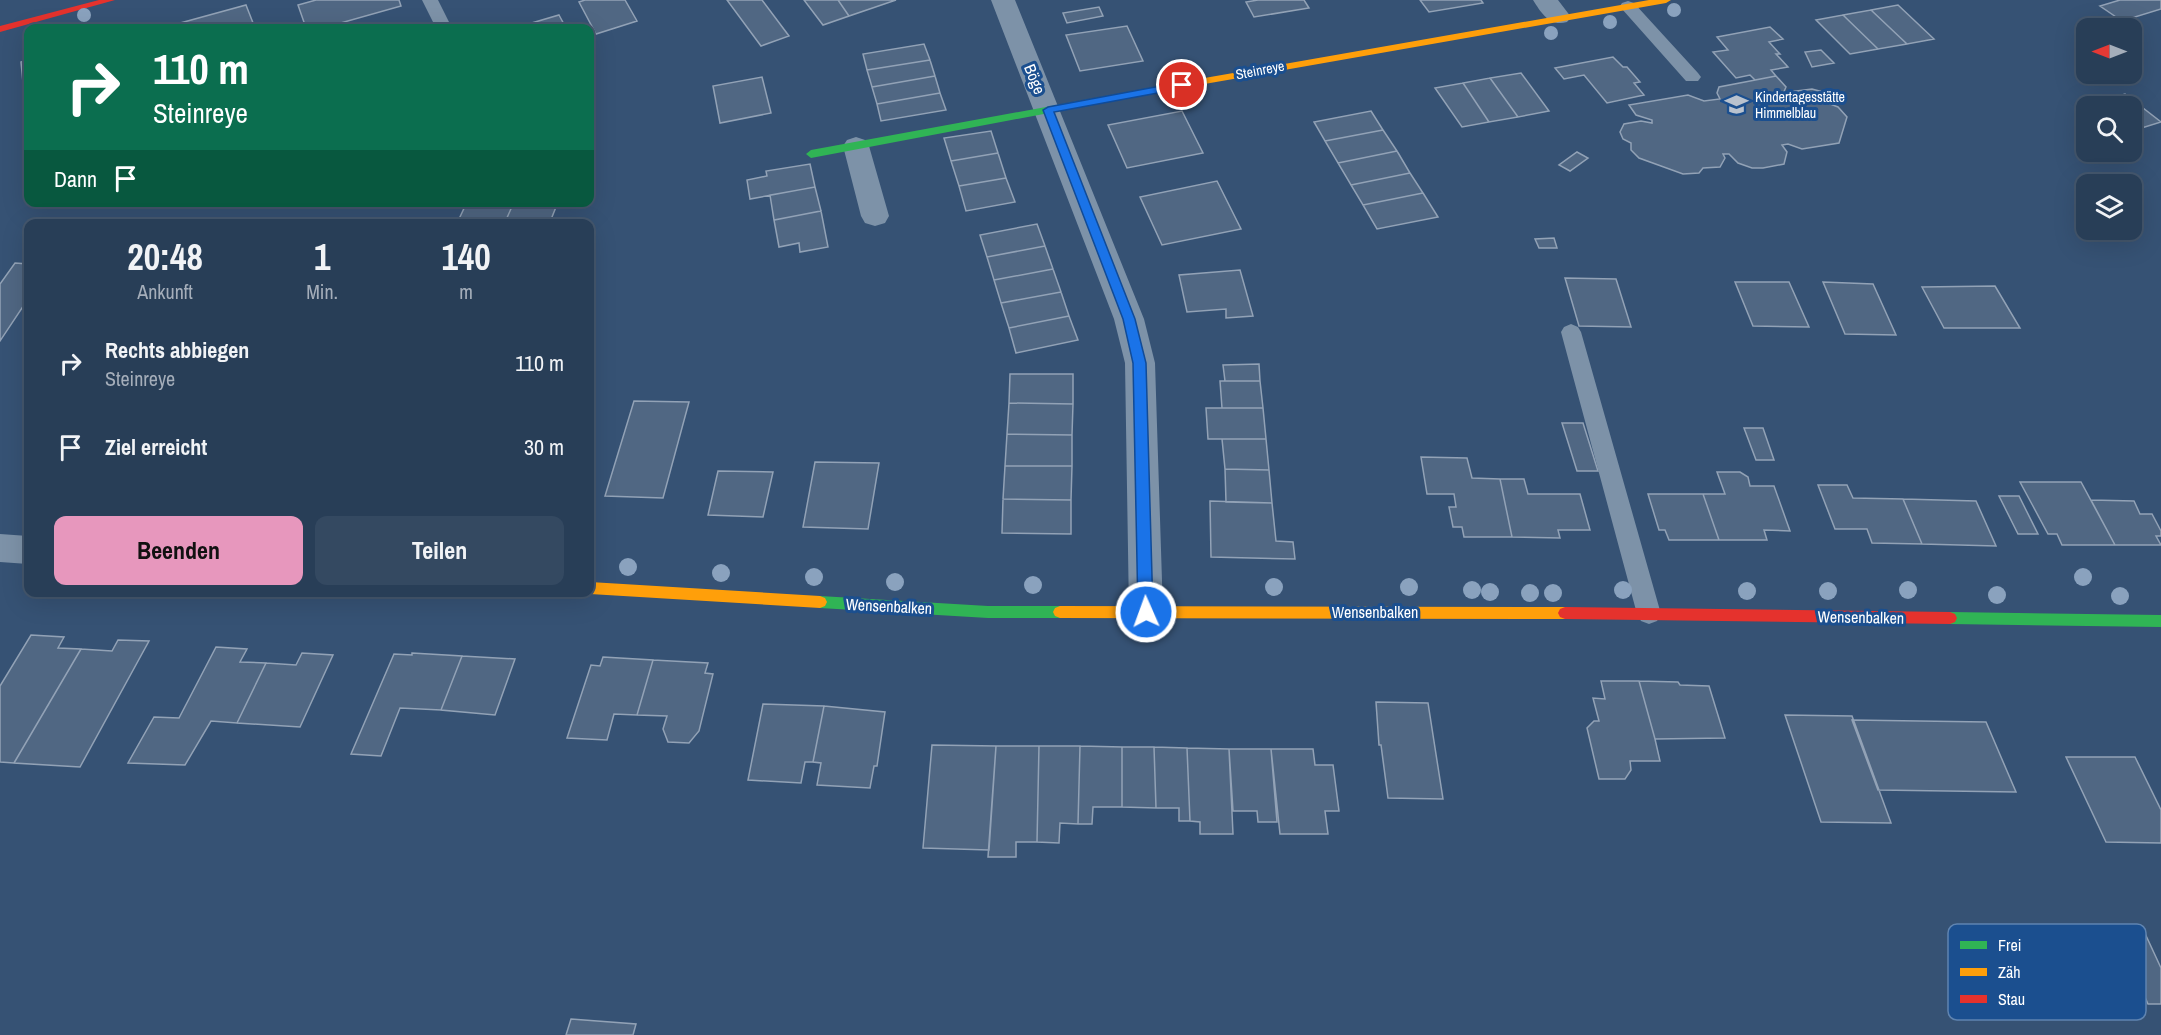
<!DOCTYPE html>
<html lang="de">
<head>
<meta charset="utf-8">
<style>
	:root { --surface:#283e57; --page:#344961; --text:#f1f3f6; --muted:#a5aeba; --line:#44576d; --accent:#e797bd }
	body { margin:0; font-family:"Archivo Narrow",sans-serif; background:var(--page); color:var(--text); height:100vh; display:flex; flex-direction:column; font-size:22px; white-space:nowrap }
	* { box-sizing:border-box; margin:0 }
	p { font-size:20px; color:var(--muted) }
	.icon { flex:none; width:33px; height:33px; fill:none; stroke:currentColor; stroke-width:2; stroke-linecap:round; stroke-linejoin:round }
	.map { position:relative; flex:1; overflow:hidden }
	.panel { position:absolute; left:24px; top:219px; width:570px; height:378px; display:flex; flex-direction:column; background:var(--surface); border-radius:12px; box-shadow:0 6px 24px #0002,0 0 0 2px var(--line) }
	.panel>* { flex:none }
	.banner { position:absolute; left:24px; top:24px; width:570px; height:183px; border-radius:12px; box-shadow:0 6px 24px #0002,0 0 0 2px var(--line); background:#0b6e4f; color:#fff; overflow:hidden }
	.needle { width:39px; rotate:270deg }
	.fabs { position:absolute; left:2076px; top:18px; display:grid; gap:12px }
	.fabs a { display:grid; place-items:center; width:66px; height:66px; border-radius:12px; background:var(--surface); box-shadow:0 6px 24px #0002,0 0 0 2px var(--line); font-size:30px }
	.pin { position:absolute; display:grid; place-items:center; width:51px; height:51px; color:#fff; margin:-26px; border:3px solid #fff; border-radius:50%; box-shadow:0 2px 6px #0007 }
	.me { position:absolute; width:66px; margin:-33px; rotate:358deg; stroke-linejoin:round; filter:drop-shadow(0 0 4px #0008) }
	.turn { display:flex; align-items:center; gap:21px; height:126px; padding:0 30px; font-size:27px }
	.turn .icon { width:78px; height:78px; stroke-width:2.5 }
	.turn b { display:block; font-size:42px; line-height:51px }
	.then { display:flex; align-items:center; height:57px; padding:0 30px; background:#0003; gap:12px; font-size:22px }
	.eta { display:flex; justify-content:space-evenly; align-items:center; height:102px; text-align:center }
	.eta b { font-size:36px; font-weight:700; line-height:42px }
	.primary-button { display:flex; gap:12px; margin-top:auto; padding:12px 30px }
	.primary-button a { flex:1; height:69px; border-radius:12px; background:var(--accent); color:#111; font-size:24px; font-weight:700; line-height:69px; text-align:center }
	.primary-button a+a { background:var(--page); color:var(--text) }
	ul { padding:0; list-style:none }
	li { display:flex; align-items:center; gap:18px; height:84px; padding:0 30px }
	li div { flex:1 }
	li b { display:block; font-size:22px }
	li em { font-style:normal }
	.map>svg:first-child { display:block }
	.building { fill:#506783; stroke:#92a2b6; stroke-width:1.5 }
	.lines { fill:none; stroke-linecap:round; stroke-linejoin:round }
	.lane { fill:#7d92a8; fill-rule:evenodd }
	.street { fill:#7d92a8; fill-rule:evenodd }
	.fast { fill:#30b455; fill-rule:evenodd }
	.slow { fill:#ff9f0a; fill-rule:evenodd }
	.jam { fill:#e5322d; fill-rule:evenodd }
	.tree { fill:#8aa2be }
	.route { fill:#1a73e8; stroke:#114b97; stroke-width:1.5 }
	.labels { text-anchor:middle; stroke-width:6; stroke-linejoin:round; paint-order:stroke }
	.far-street-label { font-size:14px; fill:#fff; stroke:#1b4f8f }
	.far-poi-label { font-size:14px; fill:#fff; stroke:#1b4f8f; text-anchor:start }
	.street-label { font-size:16px; fill:#fff; stroke:#1b4f8f }
	.key { fill:#1b4f8f; stroke:#5f84b1; stroke-width:1.5 }
	.key-label { font-size:16px; fill:#fff }
</style>
</head>
<body>
<div class="map">
<svg width="2161" height="1035" viewBox="0 0 2161 1035">
	<rect width="100%" height="100%" fill="#365274"/>
	<path class="building" d="M316,0H399L401,6L323,28H306L298,5Z
		M585,0H625L637,21L596,34L579,2Z
		M727,0H762L789,36L761,46Z
		M804,0H838L849,16L823,25Z
		M838,0H896L849,16Z
		M1258,0H1304L1309,8L1254,17L1246,2Z
		M1420,0H1481L1483,3L1429,12Z
		M2120,0H2161V9L2122,21L2100,6Z
		M246,5L255,28H162Z
		M1898,5L1934,39L1907,44L1871,10Z
		M1099,7L1103,16L1067,23L1063,13Z
		M1871,10L1907,44L1878,49L1843,15Z
		M559,15L566,28L518,27Z
		M1843,15L1878,49L1850,54L1816,20Z
		M1127,26L1143,61L1080,71L1066,35Z
		M1770,27L1783,39L1769,42L1780,54H1776L1788,67L1771,70L1776,76L1755,80L1750,75L1736,78L1713,52L1728,50L1717,37Z
		M924,44L930,60L867,70L863,54Z
		M1821,50L1834,63L1812,67L1805,52Z
		M1613,57L1623,67H1627L1640,82L1634,83L1644,95L1607,103L1584,75L1564,79L1555,68Z
		M28,60V102L25,103L21,62Z
		M930,60L935,76L872,87L867,70Z
		M1521,73L1549,111L1518,117L1490,78Z
		M935,76L940,93L877,104L872,87Z
		M1776,76L1786,87L1783,94L1788,96L1789,92L1812,89L1823,92L1829,98L1830,104L1838,107L1847,117L1839,143L1802,149L1788,144L1782,145L1787,152L1784,164L1763,168H1752L1738,163L1729,154H1723L1725,158L1720,167L1703,168L1699,173L1683,174L1639,158L1631,150V143L1623,139L1620,132L1624,124L1641,121L1652,123V120L1636,115L1629,105L1688,95L1704,101L1720,99L1717,93L1719,87Z
		M762,77L771,113L720,123L713,86Z
		M1490,78L1518,117L1489,122L1463,83Z
		M1463,83L1489,122L1462,127L1435,88Z
		M940,93L946,110L881,121L877,104Z
		M2125,94L2161,122L2132,131V106H2086V111L2082,107Z
		M1182,111L1203,153L1127,168L1108,125Z
		M1371,111L1383,130L1325,141L1314,122Z
		M1383,130L1397,151L1338,163L1325,141Z
		M991,131L998,153L951,161L944,138Z
		M1397,151L1410,173L1351,185L1338,163Z
		M1577,152L1588,158L1570,171L1559,165Z
		M998,153L1006,178L959,186L951,161Z
		M810,164L815,187L750,199L747,180L767,176L766,171Z
		M1410,173L1423,193L1363,205L1351,185Z
		M1006,178L1015,202L966,211L959,186Z
		M1217,181L1241,229L1162,245L1140,197Z
		M815,187L821,211L774,220L770,195Z
		M1423,193L1438,217L1377,229L1363,205Z
		M467,202H514L506,220L459,219Z
		M514,202H558L550,222L506,220Z
		M821,211L828,247L800,252L799,243L779,247L774,220Z
		M1037,224L1045,246L987,257L980,235Z
		M1554,238L1557,248H1539L1535,239Z
		M1045,246L1053,269L994,280L987,257Z
		M15,263L28,264V299L0,341V284Z
		M1053,269L1061,292L1001,303L994,280Z
		M1240,270L1253,316L1226,318V309L1187,312L1179,275Z
		M1565,278L1616,279L1631,327L1579,326Z
		M1735,282H1789L1809,327L1753,326Z
		M1823,282L1873,284L1896,335L1845,334Z
		M1995,286L2020,328H1944L1922,287Z
		M1061,292L1069,316L1009,328L1001,303Z
		M1069,316L1078,340L1016,353L1009,328Z
		M1259,364L1260,381H1225L1223,365Z
		M1010,374H1073V404L1009,403Z
		M1220,381H1260L1263,408H1222Z
		M634,401L689,402L663,498L605,496Z
		M1009,403L1073,404L1072,435L1007,434Z
		M1206,408H1263L1266,439H1208Z
		M1562,423H1583L1598,471H1577Z
		M1744,428H1763L1774,460H1756Z
		M1007,434L1072,435V466H1005Z
		M1222,439H1266L1269,470L1225,469Z
		M1421,457L1467,458L1472,478L1500,479L1512,537H1464L1462,527H1453L1449,507H1456L1454,494H1427Z
		M815,462L879,463L868,529L803,527Z
		M1005,466H1072L1071,500L1003,499Z
		M1225,469L1269,470L1272,503L1226,502Z
		M718,471L773,472L763,517L708,515Z
		M1717,472H1740L1748,477L1750,486H1774L1790,531L1764,530L1767,540H1719L1703,494H1725Z
		M1500,479H1524L1528,494H1580L1590,530H1558L1560,538L1512,537Z
		M2020,482H2081L2115,545H2062L2057,534H2048Z
		M1818,485H1847L1853,498L1903,499L1922,544L1872,543L1867,529H1835Z
		M1648,494H1703L1719,540H1669L1665,530H1659Z
		M1999,496H2019L2038,534H2018Z
		M1003,499L1071,500V534L1002,533Z
		M1903,499L1976,501L1996,546L1922,544Z
		M2091,500L2134,501L2140,514H2152L2161,531V536H2156L2161,545H2115Z
		M1210,501L1272,503L1276,541L1293,542L1295,559L1211,557Z
		M31,635L64,637L58,648L81,649L14,763L0,762V686Z
		M118,640L149,641L80,767L14,763L81,649L112,651Z
		M216,647L247,649L240,662L266,663L237,723L211,721L185,765L128,763L154,717L179,718Z
		M302,653L333,655L300,727L237,723L266,663L296,665Z
		M412,653L462,656L441,710L400,708L381,756L351,754L394,654L412,655Z
		M462,656L515,659L495,715L441,710Z
		M603,657L653,660L637,715L614,714L607,740L567,738L591,665L600,666Z
		M653,660L708,663L705,673L713,674L699,731L689,743L668,742L663,729L667,716L637,715Z
		M1601,681H1639L1655,739L1660,761H1630L1631,770L1625,779H1599L1587,728L1594,721H1599L1593,698L1605,699Z
		M1639,681L1678,682L1680,685L1709,686L1725,738L1655,739Z
		M1376,702L1428,703L1443,799L1388,798L1381,745H1379Z
		M763,704L824,706L813,762H805L801,783L748,780Z
		M824,706L885,712L877,766H874L870,788L817,785L821,763L813,762Z
		M1785,715L1852,716L1891,823L1821,822Z
		M1852,720L1986,722L2016,792L1878,790Z
		M932,745L996,746L989,850L923,848Z
		M996,746H1039L1037,842H1016V857H988Z
		M1039,746H1080L1078,824L1060,823L1059,843L1037,842Z
		M1080,746L1122,747V807H1093L1092,824H1078Z
		M1122,747H1154L1156,808L1122,807Z
		M1154,747L1187,748L1190,821H1179V808H1156Z
		M1187,748L1229,749L1233,834H1200V822L1190,821Z
		M1229,749H1271L1277,822H1258L1257,811H1233Z
		M1271,749H1313L1315,765H1333L1339,811H1325L1328,834H1280Z
		M2066,757H2135L2161,810V843L2106,842Z
		M2114,927H2142L2161,968V1004H2148Z
		M571,1019L636,1024L633,1035H566Z"/>
	<g class="lines">
		<path class="lane" d="M422,0H438L452,28H436Z
			M1628,1L1634,3L1698,73L1701,77L1698,81H1686L1622,9L1620,6L1622,3Z
			M1571,324L1578,327L1581,332L1661,614L1657,621L1649,624L1641,621L1637,614L1561,332L1564,327Z"/>
		<path class="street" d="M991,0H1015L1144,319L1155,363L1163,612L1158,623L1146,627L1134,623L1129,612L1125,363L1114,319Z
			M1533,0H1558L1571,17L1567,22C1550,27 1542,14 1533,0Z
			M856,137L865,140L869,146L889,216L885,223L875,226L865,223L861,216L843,146L847,140Z
			M0,534L28,536V564L0,562Z"/>
		<path class="fast" d="M1193,80L1197,81V85L811,158L806,154L811,150Z
			M820,596L988,606H1060L1065,608L1067,612L1065,616L1060,618H988L820,608L815,606L813,602L815,598Z
			M1950,612L2161,615V627L1950,624L1945,622L1943,618L1945,614Z"/>
		<path class="slow" d="M1649,0H1671L1666,3L1193,86L1188,83L1193,80Z
			M590,582L820,596L825,598L827,602L825,606L820,608L590,594L586,592H590Z
			M1060,606L1565,607L1570,609L1572,613L1570,617L1565,619L1060,618L1055,616L1053,612L1055,608Z"/>
		<path class="jam" d="M99,0H115L0,32V26Z
			M1565,607L1950,612L1955,614L1957,618L1955,622L1950,624L1565,619L1560,617L1558,613L1560,609Z"/>
	</g>
	<g class="tree">
		<circle cx="1674" cy="10" r="7"/>
		<circle cx="84" cy="15" r="7"/>
		<circle cx="1610" cy="22" r="7"/>
		<circle cx="1551" cy="33" r="7"/>
		<circle cx="628" cy="567" r="9"/>
		<circle cx="721" cy="573" r="9"/>
		<circle cx="814" cy="577" r="9"/>
		<circle cx="2083" cy="577" r="9"/>
		<circle cx="895" cy="582" r="9"/>
		<circle cx="1033" cy="585" r="9"/>
		<circle cx="1274" cy="587" r="9"/>
		<circle cx="1409" cy="587" r="9"/>
		<circle cx="1472" cy="590" r="9"/>
		<circle cx="1623" cy="590" r="9"/>
		<circle cx="1908" cy="590" r="9"/>
		<circle cx="1747" cy="591" r="9"/>
		<circle cx="1828" cy="591" r="9"/>
		<circle cx="1490" cy="592" r="9"/>
		<circle cx="1530" cy="593" r="9"/>
		<circle cx="1553" cy="593" r="9"/>
		<circle cx="1997" cy="595" r="9"/>
		<circle cx="2120" cy="596" r="9"/>
	</g>
	<path class="route" d="M1182,82L1187,85L1185,88L1054,112L1135,319L1146,363L1153,612L1151,617L1146,619L1140,617L1138,612L1133,363L1123,319L1043,110L1048,107Z"/>
	<defs>
		<symbol id="school-bare" viewBox="-9 -9 18 18"><path d="M0-5L7-2L0 1L-7-2ZM-4 1L0 2.5L4 1V4Q0 6-4 4Z" fill="#b9c2ce" stroke="#1b4f8f" stroke-width="2.5" paint-order="stroke"/></symbol>
	</defs>
	<g fill-rule="evenodd">
		<use href="#school-bare" x="1720" y="88" width="33" height="33"/>
	</g>
	<g class="labels">
		<g class="far-street-label">
			<text transform="translate(1260 70) rotate(-11)" y="5">Steinreye</text>
		</g>
		<g class="far-poi-label">
			<text x="1755" y="102">Kindertagesstätte<tspan x="1755" dy="16">Himmelblau</tspan></text>
		</g>
		<g class="street-label">
			<text transform="translate(1035 79) rotate(68)" y="6">Böge</text>
			<text transform="translate(889 606) rotate(3)" y="6">Wensenbalken</text>
			<text x="1375" y="618">Wensenbalken</text>
			<text transform="translate(1861 617) rotate(1)" y="6">Wensenbalken</text>
		</g>
	</g>
	<rect x="1948" y="924" width="198" height="96" rx="9" class="key"/>
	<rect x="1960" y="941" width="27" height="8" fill="#30b455"/>
	<rect x="1960" y="968" width="27" height="8" fill="#ff9f0a"/>
	<rect x="1960" y="995" width="27" height="8" fill="#e5322d"/>
	<g class="key-label">
		<text x="1998" y="951">Frei</text>
		<text x="1998" y="978">Zäh</text>
		<text x="1998" y="1005">Stau</text>
	</g>
</svg>
<div class="fabs">
<a><svg class="needle" viewBox="-14 -14 28 28"><path d="M0-13l5 13h-10z" fill="#e53935"/><path d="M0 13l5-13h-10z" fill="#a5aeba"/></svg></a>
<a><svg class="icon" aria-label="search" viewBox="0 0 24 24"><circle cx="10" cy="10" r="6"/><path d="M15 15l6 6"/></svg></a>
<a><svg class="icon" aria-label="layers" viewBox="0 0 24 24"><path d="M12 4l9 5-9 5-9-5zM3 14l9 5 9-5"/></svg></a>
</div>
<div class="pin" style="left:1182px;top:85px;background:#d93025"><svg class="icon" aria-label="arrive" viewBox="0 0 24 24"><path d="M6 21V4h12l-3 4 3 4H6"/></svg></div>
<svg class="me" style="left:1146px;top:612px" viewBox="-20 -20 40 40"><circle r="17" fill="#1a73e8" stroke="#fff" stroke-width="3"/><path d="M0-11L8 9 0 5-8 9z" fill="#fff"/></svg>
<div class="banner">
<div class="turn"><svg class="icon" aria-label="right" viewBox="0 0 24 24"><path d="M7 20v-9h11M14 6l5 5-5 5"/></svg><div><b>110 m</b>Steinreye</div></div>
<div class="then">Dann<svg class="icon" aria-label="arrive" viewBox="0 0 24 24"><path d="M6 21V4h12l-3 4 3 4H6"/></svg></div>
</div>
<section class="panel">
<div class="eta">
<div><b>20:48</b><p>Ankunft</p></div>
<div><b>1</b><p>Min.</p></div>
<div><b>140</b><p>m</p></div>
</div>
<ul>
<li><svg class="icon" aria-label="right" viewBox="0 0 24 24"><path d="M7 20v-9h11M14 6l5 5-5 5"/></svg><div><b>Rechts abbiegen</b><p>Steinreye</p></div><em>110 m</em></li>
<li><svg class="icon" aria-label="arrive" viewBox="0 0 24 24"><path d="M6 21V4h12l-3 4 3 4H6"/></svg><div><b>Ziel erreicht</b></div><em>30 m</em></li>
</ul>
<div class="primary-button"><a>Beenden</a><a>Teilen</a></div>
</section>
</div>
</body>
</html>
